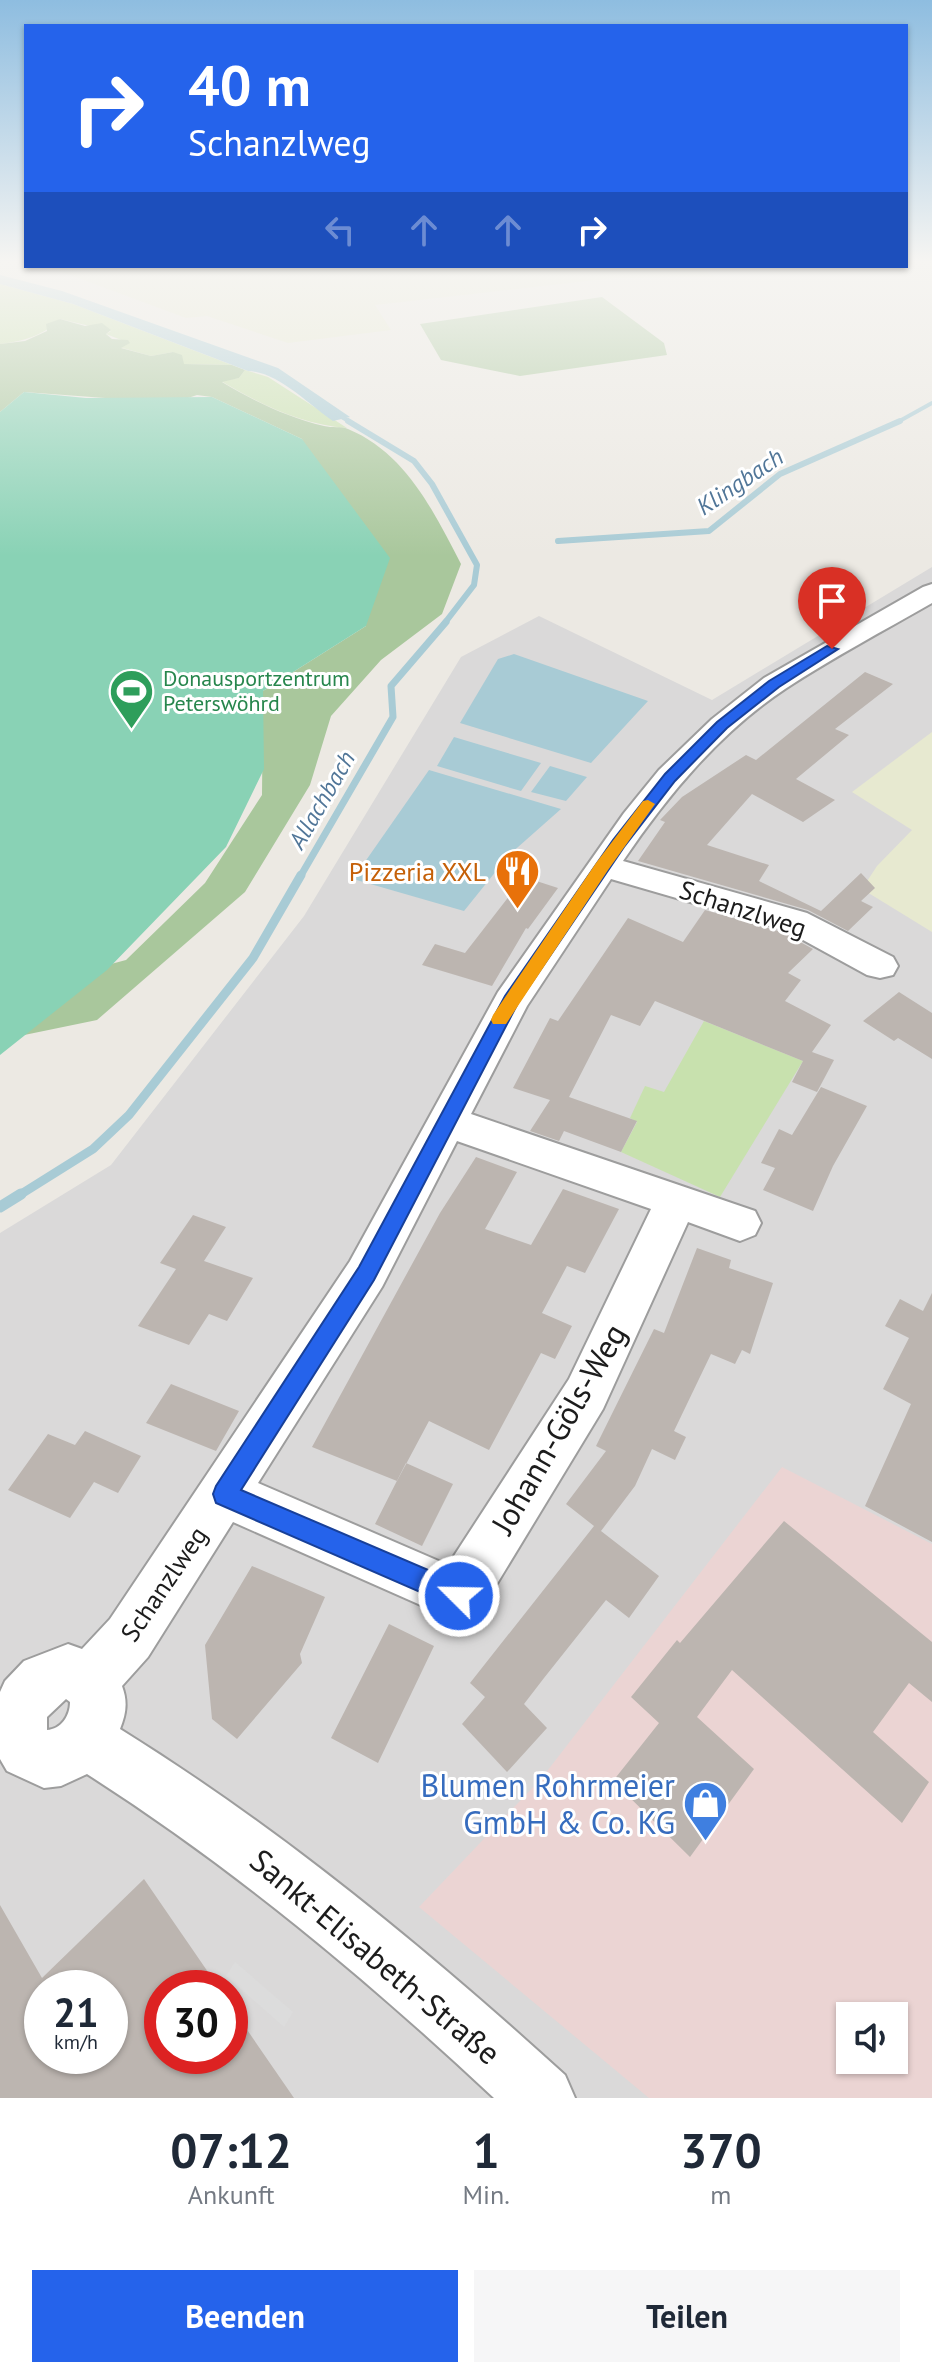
<!DOCTYPE html>
<html lang="de">
<head>
<meta charset="utf-8">
<style>
	:root { --surface:#fff; --page:#f6f6f7; --text:#1f2937; --muted:#747a83; --accent:#2563eb }
	body { margin:0; font-family:"PT Sans",sans-serif; background:var(--page); color:var(--text); height:100vh; display:flex; flex-direction:column; font-size:30px; white-space:nowrap }
	* { box-sizing:border-box; margin:0 }
	p { font-size:26px; color:var(--muted) }
	.icon { flex:none; width:44px; height:44px; fill:none; stroke:currentColor; stroke-width:2; stroke-linecap:round; stroke-linejoin:round }
	.map { position:relative; height:2098px; overflow:hidden }
	.drawer { display:flex; flex-direction:column; background:var(--surface); flex:1 }
	.drawer>* { flex:none }
	.hud { position:absolute; left:24px; top:24px; width:884px; height:244px; border-radius:0px; box-shadow:0 2px 6px #0004; background:#2563eb; color:#fff; overflow:hidden }
	.tools { position:absolute; left:836px; top:2002px; display:grid; gap:16px }
	.tools a { display:grid; place-items:center; width:72px; height:72px; border-radius:0px; background:var(--surface); box-shadow:0 2px 6px #0004; font-size:40px }
	.speed { position:absolute; left:24px; top:1970px; display:flex; gap:16px; font-size:40px; font-weight:700; text-align:center }
	.speed>* { display:grid; place-content:center; width:104px; height:104px; border-radius:50%; background:var(--surface); box-shadow:0 2px 6px #0004; line-height:1 }
	.speed small { font-size:20px; font-weight:400 }
	.speed .limit { border:12px solid #d22; background:#fff; color:#111 }
	.pin { position:absolute; display:grid; place-items:center; width:68px; height:68px; color:#fff; margin:-82px -34px; border-radius:50% 50% 50% 0; rotate:-45deg; box-shadow:0 0 8px #0007 }
	.pin .icon { rotate:45deg }
	.me { position:absolute; width:88px; margin:-44px; rotate:293deg; stroke-linejoin:round; filter:drop-shadow(0 0 6px #0008) }
	.turn { display:flex; align-items:center; gap:28px; height:168px; padding:0 32px; font-size:36px }
	.turn .icon { width:104px; height:104px; stroke-width:2.5 }
	.turn b { display:block; font-size:56px; line-height:68px }
	.lanes { display:flex; align-items:center; height:76px; padding:0 32px; background:#0003; justify-content:center; gap:40px; direction:ltr }
	.lanes .off { opacity:.35 }
	.eta { display:flex; justify-content:space-evenly; align-items:center; height:136px; text-align:center }
	.eta b { font-size:48px; font-weight:600; line-height:56px }
	.primary-button { display:flex; gap:16px; margin-top:auto; padding:16px 32px }
	.primary-button a { flex:1; height:92px; border-radius:0px; background:var(--accent); color:#fff; font-size:32px; font-weight:600; line-height:92px; text-align:center }
	.primary-button a+a { background:var(--page); color:var(--text) }
	.map>svg:first-child { display:block }
	.residential { fill:#dad9d9; fill-rule:evenodd }
	.commercial { fill:#ebd4d3; fill-rule:evenodd }
	.farmland { fill:#e7e9d0 }
	.grass { fill:#c8e1ae }
	.forest { fill:#a9c79c }
	.pitch { fill:#89d2b5 }
	.parking { fill:#dcdcdc }
	.water { fill:#a8cbd5 }
	.lines { fill:none; stroke-linecap:round; stroke-linejoin:round }
	.stream-far4 { stroke:#a8cbd5; stroke-width:4 }
	.stream-far3 { stroke:#a8cbd5; stroke-width:6 }
	.stream-far2 { stroke:#a8cbd5; stroke-width:7 }
	.stream-far1 { stroke:#a8cbd5; stroke-width:9 }
	.stream { stroke:#a8cbd5; stroke-width:11 }
	.building { fill:#bcb5b0; fill-rule:evenodd }
	.minor-casing { stroke:#9d9d9d; stroke-width:4 }
	.minor { fill:#fff; fill-rule:evenodd }
	.route { fill:#2563eb; stroke:#184099; stroke-width:2 }
	.slow { fill:#f59e0b }
	.labels { text-anchor:middle; stroke-width:6; stroke-linejoin:round; paint-order:stroke }
	.far-leisure-label { font-size:22px; fill:#27864d; stroke:#fff; text-anchor:start }
	.far-water-label { font-size:24px; font-style:italic; fill:#517698; stroke:#fff }
	.food-label { font-size:26px; fill:#c56008; stroke:#fff; text-anchor:end }
	.street-label { font-size:26px; fill:#1c1c1c; stroke:#fff }
	.near-street-label { font-size:32px; fill:#1c1c1c; stroke:#fff }
	.near-shop-label { font-size:32px; fill:#366cbe; stroke:#fff; text-anchor:end }
</style>
</head>
<body>
<div class="map">
<svg width="932" height="2098" viewBox="0 0 932 2098">
	<rect width="100%" height="100%" fill="#ece9e3"/>
	<path class="residential" d="M932,567V2098H0V1233L111,1165L304,916L461,657L539,616L712,700ZM42,1988H110V2056H42ZM162,1988H230V2056H162ZM850,2016H894V2060H850Z"/>
	<path class="commercial" d="M782,1467L932,1544V2098H649L419,1907L541,1779ZM850,2016H894V2060H850Z"/>
	<path class="farmland" d="M28,266H699L714,277L614,278L375,305L391,330L288,343L207,316L186,318L54,269H35Z
		M932,732V932L862,889L877,866L912,830L852,792Z"/>
	<path class="grass" d="M0,284L73,304L232,365L183,364L173,352L151,356L119,347L129,343L106,334L111,331L60,319C42,336 25,341 0,344Z
		M245,370L268,377L347,428C301,425 260,404 221,381L239,378Z
		M704,1021L803,1061L720,1197L621,1152L637,1122L630,1118L645,1086L664,1092Z"/>
	<path class="forest" d="M602,297L664,343L667,355L520,376L441,360L420,324Z
		M60,319L85,326L102,323L111,330L106,334L112,339L128,340L130,343L121,348L151,356L173,352L182,355L184,364L232,365L245,370L239,378L222,382C254,401 287,417 324,426C332,428 341,426 348,429C406,453 434,512 461,564L442,614L381,660L331,716L310,785L245,892L97,1020L0,1040L6,992L126,960L205,883L262,795L263,691L366,626L302,439L212,397L197,395L173,403L24,392L0,412V344L25,341L47,331L46,324Z"/>
	<path class="pitch" d="M24,392L86,398L212,397L302,439L390,558L366,626L263,691L264,769L226,847L107,970L0,1055V412Z"/>
	<path class="parking" d="M235,1962L293,2012L284,2027L226,1976Z"/>
	<path class="water" d="M0,275L62,291L278,368L350,417L333,421C309,405 278,372 248,371L73,304L0,284Z
		M514,654L648,701L591,763L460,723L498,659Z
		M454,737L541,763L521,791L437,766Z
		M550,766L587,777L566,801L531,792Z
		M429,770L561,809L509,855L464,911L353,879Z"/>
	<g class="lines">
		<path class="stream-far4" d="M333,412L352,423
			M896,423L932,403"/>
		<path class="stream-far3" d="M348,421L414,461L432,484L477,565L474,585L444,624
			M558,541L709,531L780,474L900,421"/>
		<path class="stream-far2" d="M300,877L393,717L391,686L446,622"/>
		<path class="stream-far1" d="M18,1196L93,1149L129,1115L253,958L301,875"/>
		<path class="stream" d="M0,1207L21,1194"/>
	</g>
	<path class="building" d="M865,672L893,684L835,729L849,735L796,779L835,800L803,822L752,794L707,845L769,865L759,881L821,911L861,873L875,888L861,901L873,907L848,931L808,910L638,861L665,822L660,820L682,797L746,755L756,760Z
		M524,877L558,888L528,929L526,928L492,986L422,965L435,944L465,953Z
		M705,910L782,932L813,949L788,973L801,980L785,1001L831,1025L812,1052L834,1060L817,1092L792,1082L803,1061L655,1001L640,1026L611,1015L569,1097L637,1121L621,1152L564,1131L559,1141L530,1131L550,1100L513,1088L550,1018L558,1021L628,918L683,942Z
		M899,992L932,1013V1059L898,1038L894,1041L863,1021Z
		M821,1087L867,1106L833,1166L813,1211L763,1190L775,1168L761,1163L779,1129L792,1135Z
		M476,1157L517,1172L485,1229L531,1245L563,1189L619,1209L585,1273L567,1266L542,1313L572,1326L555,1359L541,1353L489,1450L429,1421L397,1481L312,1447L440,1213Z
		M193,1215L226,1227L204,1261L253,1278L227,1321L209,1314L189,1345L138,1326L176,1269L160,1263Z
		M697,1248L731,1260L729,1268L773,1283L750,1354L742,1350L735,1364L711,1354L674,1431L686,1437L675,1460L652,1449L635,1486L601,1531L659,1576L629,1618L606,1600L544,1678L524,1704L547,1728L507,1772L462,1724L485,1697L470,1683L594,1526L566,1504L606,1451L596,1446L654,1329L664,1333Z
		M932,1293V1542L865,1506L911,1404L883,1389L909,1338L885,1326L900,1299L923,1311Z
		M171,1384L239,1411L216,1451L146,1423Z
		M85,1431L141,1456L118,1493L94,1482L70,1518L8,1490L48,1434L75,1445Z
		M406,1463L453,1484L422,1546L375,1524Z
		M784,1521L932,1642V1702L909,1683L873,1732L929,1782L902,1823L732,1670L697,1717L754,1769L690,1857L613,1781L659,1723L631,1697L677,1640L680,1643Z
		M252,1566L325,1597L300,1654L302,1663L237,1739L212,1719L205,1645Z
		M389,1624L434,1646L378,1763L331,1738Z
		M144,1879L219,1988H162V2056H230V2005L294,2098H0V1905L42,1978ZM42,1988H110V2056H42Z"/>
	<g class="lines">
		<defs>
			<path id="minor" d="M932,584V603C883,631 832,658 785,689C719,733 667,796 623,861L807,913L893,957L898,966L893,975L880,978L867,975L783,929L611,879L527,1006L471,1114L755,1211L761,1223L755,1235L740,1241L688,1222L603,1409L478,1615L459,1622L233,1522L148,1657L122,1686C128,1702 126,1714 120,1729C281,1829 425,1948 565,2075L575,2098H494C367,1979 234,1868 87,1774L61,1786L44,1788L7,1771L0,1759V1692L5,1681L24,1661L68,1644L82,1649L110,1619L350,1261L498,992L624,813L659,770L712,719L764,678L923,587ZM457,1141L651,1209L569,1379L448,1565L258,1483L382,1287ZM66,1699L70,1702C70,1716 61,1729 47,1730V1717Z"/>
		</defs>
		<use href="#minor" class="minor-casing"/>
		<use href="#minor" class="minor"/>
	</g>
	<linearGradient id="sky" x2="0" y2="1"><stop stop-color="#8ebde0"/><stop offset="0.47" stop-color="#f6f5f2"/><stop offset="1" stop-color="#f6f5f2" stop-opacity="0"/></linearGradient>
	<rect width="932" height="556" fill="url(#sky)"/>
	<path class="route" d="M827,646L838,649L779,687L727,728L675,781L624,847L518,1003L374,1280L241,1490L468,1587L471,1596L468,1605L459,1609L216,1503L213,1494L216,1486L359,1267L505,996L613,840L665,774L717,722L769,681Z"/>
	<path class="slow" d="M648,800L655,804L608,870L506,1024H493L491,1020L493,1015L596,863L643,801Z"/>
	<defs>
		<symbol id="stadium-pin" viewBox="-11 -11 22 30"><path d="M0 17L-7.5 6A9.5 9.5 0 1 1 7.5 6Z" fill="#2e9e5b" stroke="#fff"/><path d="M0-5a6.5 5 0 1 0 0 10a6.5 5 0 1 0 0-10ZM-3.5-1.8h7v3.6h-7Z" fill="#fff"/></symbol>
		<symbol id="restaurant-pin" viewBox="-11 -11 22 30"><path d="M0 17L-7.5 6A9.5 9.5 0 1 1 7.5 6Z" fill="#e8710a" stroke="#fff"/><path d="M-5-6h1v4h1v-4h1v4h1v-4h1v5L-1.5 .5V6h-2V.5L-5-1ZM5-6V6H3V1.5H1.5Q1.5-4 5-6Z" fill="#fff"/></symbol>
		<symbol id="shop-pin" viewBox="-11 -11 22 30"><path d="M0 17L-7.5 6A9.5 9.5 0 1 1 7.5 6Z" fill="#3f7fe0" stroke="#fff"/><path d="M-5-2.5h2.3a2.7 3.5 0 0 1 5.4 0H5L5.5 6h-11ZM-1.5-2.5h3a1.5 2.3 0 0 0-3 0Z" fill="#fff"/></symbol>
	</defs>
	<g fill-rule="evenodd">
		<use href="#stadium-pin" x="106" y="666" width="51" height="69"/>
		<use href="#restaurant-pin" x="492" y="846" width="51" height="69"/>
		<use href="#shop-pin" x="680" y="1778" width="51" height="69"/>
	</g>
	<g class="labels">
		<g class="far-leisure-label">
			<text x="163" y="686">Donausportzentrum<tspan x="163" dy="25">Peterswöhrd</tspan></text>
		</g>
		<g class="far-water-label">
			<text transform="translate(740 482) rotate(-34)" y="8">Klingbach</text>
			<text transform="translate(322 800) rotate(-60)" y="8">Allachbach</text>
		</g>
		<g class="food-label">
			<text x="486" y="881">Pizzeria XXL</text>
		</g>
		<g class="street-label">
			<text transform="translate(743 909) rotate(18)" y="9">Schanzlweg</text>
			<text transform="translate(164 1584) rotate(-56)" y="9">Schanzlweg</text>
		</g>
		<g class="near-street-label">
			<text transform="translate(559 1429) rotate(-60)" y="11">Johann-Göls-Weg</text>
			<text transform="translate(375 1957) rotate(40)" y="11">Sankt-Elisabeth-Straße</text>
		</g>
		<g class="near-shop-label">
			<text x="675" y="1797">Blumen Rohrmeier<tspan x="675" dy="37">GmbH &amp; Co. KG</tspan></text>
		</g>
	</g>
</svg>
<div class="tools">
<a><svg class="icon" aria-label="sound" viewBox="0 0 24 24"><path d="M4 9h4l5-4v14l-5-4H4zM17 9q2 3 0 6"/></svg></a>
</div>
<div class="speed"><div>21<small>km/h</small></div><div class="limit">30</div></div>
<div class="pin" style="left:832px;top:649px;background:#d93025"><svg class="icon" aria-label="arrive" viewBox="0 0 24 24"><path d="M6 21V4h12l-3 4 3 4H6"/></svg></div>
<svg class="me" style="left:459px;top:1596px" viewBox="-20 -20 40 40"><circle r="17" fill="#2563eb" stroke="#fff" stroke-width="3"/><path d="M0-11L8 9 0 5-8 9z" fill="#fff"/></svg>
<div class="hud">
<div class="turn"><svg class="icon" aria-label="right" viewBox="0 0 24 24"><path d="M7 20v-9h11M14 6l5 5-5 5"/></svg><div><b>40 m</b>Schanzlweg</div></div>
<div class="lanes"><svg class="icon off" aria-label="left" viewBox="0 0 24 24"><path d="M17 20v-9H6M10 6l-5 5 5 5"/></svg><svg class="icon off" aria-label="ahead" viewBox="0 0 24 24"><path d="M12 20V5M6 11l6-6 6 6"/></svg><svg class="icon off" aria-label="ahead" viewBox="0 0 24 24"><path d="M12 20V5M6 11l6-6 6 6"/></svg><svg class="icon" aria-label="right" viewBox="0 0 24 24"><path d="M7 20v-9h11M14 6l5 5-5 5"/></svg></div>
</div>
</div>
<section class="drawer">
<div class="eta">
<div><b>07:12</b><p>Ankunft</p></div>
<div><b>1</b><p>Min.</p></div>
<div><b>370</b><p>m</p></div>
</div>
<div class="primary-button"><a>Beenden</a><a>Teilen</a></div>
</section>
</body>
</html>
